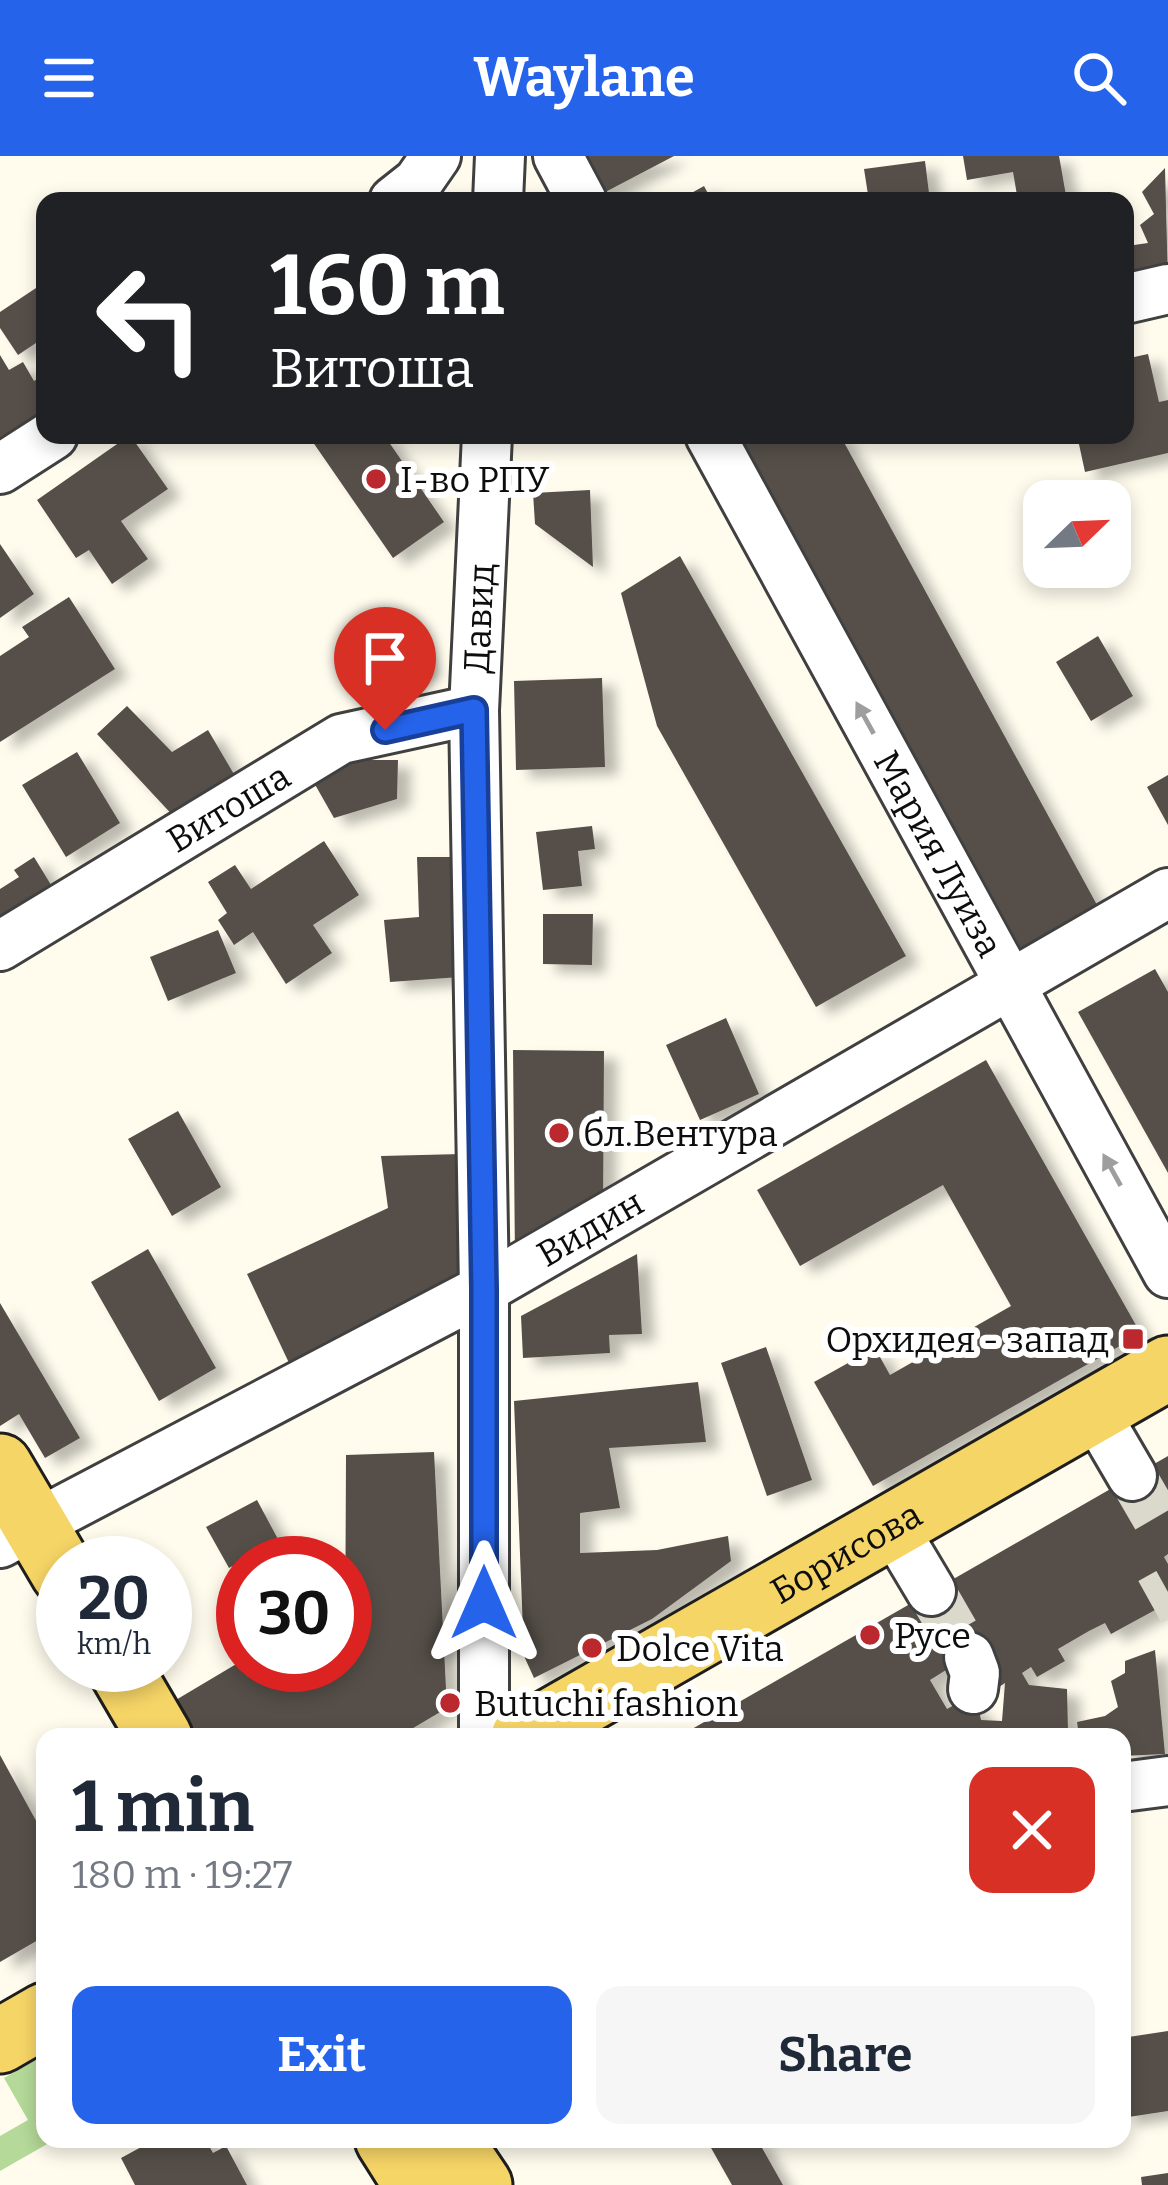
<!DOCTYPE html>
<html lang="en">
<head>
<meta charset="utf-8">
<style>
	:root { --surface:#fff; --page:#f6f6f7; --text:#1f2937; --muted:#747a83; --accent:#2563eb }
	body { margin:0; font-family:Bitter,serif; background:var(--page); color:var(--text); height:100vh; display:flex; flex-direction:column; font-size:45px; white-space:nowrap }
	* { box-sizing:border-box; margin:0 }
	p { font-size:39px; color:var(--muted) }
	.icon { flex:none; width:66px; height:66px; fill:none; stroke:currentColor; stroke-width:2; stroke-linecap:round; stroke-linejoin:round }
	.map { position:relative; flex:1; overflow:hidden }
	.sheet { position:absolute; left:36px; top:1572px; width:1095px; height:420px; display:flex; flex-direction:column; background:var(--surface); border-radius:24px; box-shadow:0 6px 18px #0003 }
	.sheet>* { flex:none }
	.banner { position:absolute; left:36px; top:36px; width:1098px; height:252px; border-radius:24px; box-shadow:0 6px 18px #0003; background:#202124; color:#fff; overflow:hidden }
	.needle { width:78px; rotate:67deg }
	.tools { position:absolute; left:1023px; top:324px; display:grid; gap:24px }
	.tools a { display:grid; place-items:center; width:108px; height:108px; border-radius:24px; background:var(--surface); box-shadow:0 6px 18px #0003; font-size:60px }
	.speed { position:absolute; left:36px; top:1380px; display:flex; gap:24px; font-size:60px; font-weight:700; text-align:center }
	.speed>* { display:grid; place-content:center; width:156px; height:156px; border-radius:50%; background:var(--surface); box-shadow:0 6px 18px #0003; line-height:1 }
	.speed small { font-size:30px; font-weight:400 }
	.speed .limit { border:18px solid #d22; background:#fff; color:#111 }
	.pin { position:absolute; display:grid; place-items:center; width:102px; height:102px; color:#fff; margin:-123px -51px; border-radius:50% 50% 50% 0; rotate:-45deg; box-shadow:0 0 12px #0007 }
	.pin .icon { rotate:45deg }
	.me { position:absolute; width:132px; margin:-66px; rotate:0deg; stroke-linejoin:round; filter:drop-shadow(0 0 9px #0008) }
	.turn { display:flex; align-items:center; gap:42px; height:252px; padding:0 36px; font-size:54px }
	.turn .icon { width:156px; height:156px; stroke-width:2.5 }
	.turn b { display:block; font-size:84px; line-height:102px }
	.round { display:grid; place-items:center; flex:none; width:126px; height:126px; border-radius:24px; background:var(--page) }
	.head { display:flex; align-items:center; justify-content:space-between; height:204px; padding:0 36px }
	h1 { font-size:72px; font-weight:700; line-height:90px }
	.button { display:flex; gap:24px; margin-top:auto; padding:24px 36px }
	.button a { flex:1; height:138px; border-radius:24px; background:var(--accent); color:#fff; font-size:48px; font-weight:700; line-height:138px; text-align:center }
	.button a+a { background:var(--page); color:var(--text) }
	header { display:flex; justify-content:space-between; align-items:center; height:156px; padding:0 36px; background:var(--accent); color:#fff; font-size:54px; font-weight:700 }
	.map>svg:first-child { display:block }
	.forest { fill:#b4d998 }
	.building { fill:#564f4a; fill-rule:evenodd; filter:url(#shadow) }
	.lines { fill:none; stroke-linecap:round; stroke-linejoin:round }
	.minor-tunnel { stroke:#dbd8cc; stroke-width:48; stroke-dasharray:48 24; stroke-linecap:butt }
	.minor-casing { stroke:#404040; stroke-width:54 }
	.major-casing { stroke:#1e1e1e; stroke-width:69 }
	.minor { stroke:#fff; stroke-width:48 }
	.major { stroke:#f6d567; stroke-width:63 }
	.oneway { fill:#9e9e9e }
	.route-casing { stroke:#184099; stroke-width:30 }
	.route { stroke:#2563eb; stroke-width:21 }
	.poi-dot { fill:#bb282d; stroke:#fff; stroke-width:4.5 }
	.labels { text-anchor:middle; stroke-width:12; stroke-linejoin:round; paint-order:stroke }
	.poi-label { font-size:36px; fill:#0d0d0d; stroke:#fff; text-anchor:start }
	.street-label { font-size:36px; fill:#0d0d0d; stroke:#fff }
</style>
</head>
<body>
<header><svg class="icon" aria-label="menu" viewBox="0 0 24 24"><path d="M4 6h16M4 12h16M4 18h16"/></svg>Waylane<svg class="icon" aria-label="search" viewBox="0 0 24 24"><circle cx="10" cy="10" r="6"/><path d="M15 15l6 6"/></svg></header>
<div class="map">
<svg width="1168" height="2029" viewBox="0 0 1168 2029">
	<defs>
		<filter id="shadow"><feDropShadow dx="13" dy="8" stdDeviation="6" flood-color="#0004"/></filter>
	</defs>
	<rect width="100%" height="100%" fill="#fffcee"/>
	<path class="forest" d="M45,1899V1983H56L0,2015V1980L28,1964L4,1922Z"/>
	<path class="building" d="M572,0H674L594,42Z
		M963,0H1059L1067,45H1018L1013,16L967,24Z
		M925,5L930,45H869L864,13Z
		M1165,12L1168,129L1130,137L1134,89L1148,87L1140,69L1154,58L1142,36Z
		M704,30L712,45H677Z
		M45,126V181L18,199L0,172V156Z
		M1148,198L1159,246L1168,244V297L1085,316L1077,279H1125V203Z
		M0,199L9,214L23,206L34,225L45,218V263L0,290Z
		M130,279L168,333L121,365L148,403L112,428L89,394L76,402L37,344Z
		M308,279H384L444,366L393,402Z
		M740,279H840L1102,758L1025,800Z
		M590,334L593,411L535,368L533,337Z
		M0,388L34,438L0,462Z
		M680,400L906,800L816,851L657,570L621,437Z
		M69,441L115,513L0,586V500L29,481L22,471Z
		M387,471L398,491L414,483L429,512L384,536L357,486Z
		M1098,480L1133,540L1091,565L1056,506Z
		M602,522L605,611L516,614L514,525Z
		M127,550L172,596L208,574L238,625L178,665L97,578Z
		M77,596L120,667L66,701L22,629Z
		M351,604H398L397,643L334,662L313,625Z
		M1168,619V669L1147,631Z
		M592,670L595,693L578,695L582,730L543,734L536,676Z
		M324,685L359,739L313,769L332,797L286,828L253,776L234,789L218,764L227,757L208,726L235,709L251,733Z
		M34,701L56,737L0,771V733L19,721L14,714Z
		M417,701H454L460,821L390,826L384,764L419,761Z
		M543,758H593L592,809L543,808Z
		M218,774L236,817L168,845L150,801Z
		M1155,813L1168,836V1017L1078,856Z
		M726,862L759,938L700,964L666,889Z
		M513,894L604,895L603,1060L515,1105Z
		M986,904L1141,1178L873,1330L814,1226L875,1192L890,1219L1011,1150L943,1029L800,1110L757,1034Z
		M178,955L221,1031L172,1060L128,983Z
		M462,998L464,1137L290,1209L247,1118L388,1052L381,1000Z
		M148,1093L216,1212L159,1245L91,1126Z
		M637,1098L642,1178L609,1179L610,1197L523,1202L521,1160Z
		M0,1147L80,1282L45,1302L19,1258L0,1270Z
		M766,1191L812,1324L767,1340L721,1207Z
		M698,1226L706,1286L609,1292L620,1352L580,1357V1397L657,1394L728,1380L731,1405L652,1463L534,1522L524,1500L514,1245Z
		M434,1296L447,1552L398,1581H175L159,1554L243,1504V1509H284L294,1527L324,1509H345L346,1299Z
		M1168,1300V1398L1164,1401L1168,1408V1447L1111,1478L1105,1467L1089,1475L1058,1493L1065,1505L1037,1521L1031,1511L1022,1517L1029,1529L1067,1533L1068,1575L1074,1576L1075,1581H678ZM978,1494L999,1531L1005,1527L1002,1565L981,1564L979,1554L963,1544L947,1553L930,1524Z
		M257,1344L279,1385L229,1412L206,1371Z
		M114,1389L125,1407H84Z
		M1155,1494L1165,1598L1122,1600V1581H1079L1077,1566L1105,1560L1118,1551L1111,1525L1125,1517V1505Z
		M0,1599L45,1681V1780L0,1806Z
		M1168,1875V1955L1122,1962V1882Z
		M156,1983H205L213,1997L226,1990L247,2029H135L121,2002Z
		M706,1983H757L783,2029H732Z
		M1168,2017V2029H1142L1141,2021Z"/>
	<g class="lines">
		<path class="minor-tunnel" d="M1132,1320L1168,1382
			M931,1435L969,1501
			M1150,1446L1168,1436"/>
		<defs>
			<g id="minor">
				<path d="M558,0L582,45"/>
				<path d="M394,45L418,26L436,0"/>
				<path d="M498,45L500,0"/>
				<path d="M1125,143L1168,133"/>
				<path id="s1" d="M710,279L1168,1117"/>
				<path d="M0,313L53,279"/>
				<path id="s2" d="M0,790L341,583L474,554"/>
				<path d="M1094,1255L1132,1320"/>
				<path d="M891,1368L931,1435"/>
				<path id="s3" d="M0,1387L484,1133L1168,737"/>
				<path d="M969,1501L975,1517L973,1533"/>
				<path id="s4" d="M484,1581V1133L474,554L487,279"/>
				<path d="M1122,1631L1168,1625"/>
			</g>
			<g id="major">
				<path d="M0,1310L63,1417"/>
				<path d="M118,1509L160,1581"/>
				<path id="s5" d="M523,1581L1168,1212"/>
				<path d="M0,1885L45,1859"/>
				<path d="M387,1983L416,2029"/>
				<path d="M449,1983L480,2029"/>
			</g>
		</defs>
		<use href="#minor" class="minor-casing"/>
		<use href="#major" class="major-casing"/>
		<use href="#minor" class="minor"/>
		<use href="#major" class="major"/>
	</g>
	<defs><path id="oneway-solid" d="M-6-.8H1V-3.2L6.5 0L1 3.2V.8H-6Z" transform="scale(3)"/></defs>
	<g class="oneway">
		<use href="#oneway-solid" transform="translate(865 562) rotate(-119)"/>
		<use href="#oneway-solid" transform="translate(1112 1014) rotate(-119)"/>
	</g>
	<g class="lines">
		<defs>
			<path id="route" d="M385,574L474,554L484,1133V1447"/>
		</defs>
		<use href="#route" class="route-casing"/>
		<use href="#route" class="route"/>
	</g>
	<g class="poi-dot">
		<circle cx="376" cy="323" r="12"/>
		<circle cx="559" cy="977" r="12"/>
		<rect x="1121" y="1171" width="24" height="24" rx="6"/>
		<circle cx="870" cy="1479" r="12"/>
		<circle cx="592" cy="1492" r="12"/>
		<circle cx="450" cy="1547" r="12"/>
	</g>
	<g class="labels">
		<g class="poi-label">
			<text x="400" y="336">I-во РПУ</text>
			<text x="583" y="990">бл.Вентура</text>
			<text x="1109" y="1196" text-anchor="end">Орхидея - запад</text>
			<text x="894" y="1492">Русе</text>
			<text x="616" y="1505">Dolce Vita</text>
			<text x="474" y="1560">Butuchi fashion</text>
		</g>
		<g class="street-label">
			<text dy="13" stroke="none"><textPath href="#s4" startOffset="1119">Давид</textPath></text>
			<text dy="13" stroke="none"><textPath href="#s2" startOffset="267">Витоша</textPath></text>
			<text dy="13" stroke="none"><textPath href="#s1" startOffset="477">Мария Луиза</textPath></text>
			<text dy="13" stroke="none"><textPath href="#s3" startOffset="669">Видин</textPath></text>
			<text dy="13" stroke="none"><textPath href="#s5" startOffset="372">Борисова</textPath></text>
		</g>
	</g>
</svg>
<div class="tools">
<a><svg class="needle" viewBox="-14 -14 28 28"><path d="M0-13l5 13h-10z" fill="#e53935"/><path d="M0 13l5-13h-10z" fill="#747a83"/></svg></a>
</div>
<div class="speed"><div>20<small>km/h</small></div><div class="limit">30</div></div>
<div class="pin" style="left:385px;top:574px;background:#d93025"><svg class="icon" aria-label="arrive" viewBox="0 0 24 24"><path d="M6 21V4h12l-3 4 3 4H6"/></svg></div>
<svg class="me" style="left:484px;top:1447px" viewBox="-20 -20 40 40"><path d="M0-17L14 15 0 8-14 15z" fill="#2563eb" stroke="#fff" stroke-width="4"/></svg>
<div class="banner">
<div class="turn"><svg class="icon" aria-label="left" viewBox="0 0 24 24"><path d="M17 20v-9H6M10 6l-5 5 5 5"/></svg><div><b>160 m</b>Витоша</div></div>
</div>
<section class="sheet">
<div class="head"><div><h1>1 min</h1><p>180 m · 19:27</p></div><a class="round" style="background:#d93025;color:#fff"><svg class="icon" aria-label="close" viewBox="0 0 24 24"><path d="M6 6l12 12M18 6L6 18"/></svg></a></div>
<div class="button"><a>Exit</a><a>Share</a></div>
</section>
</div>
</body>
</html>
